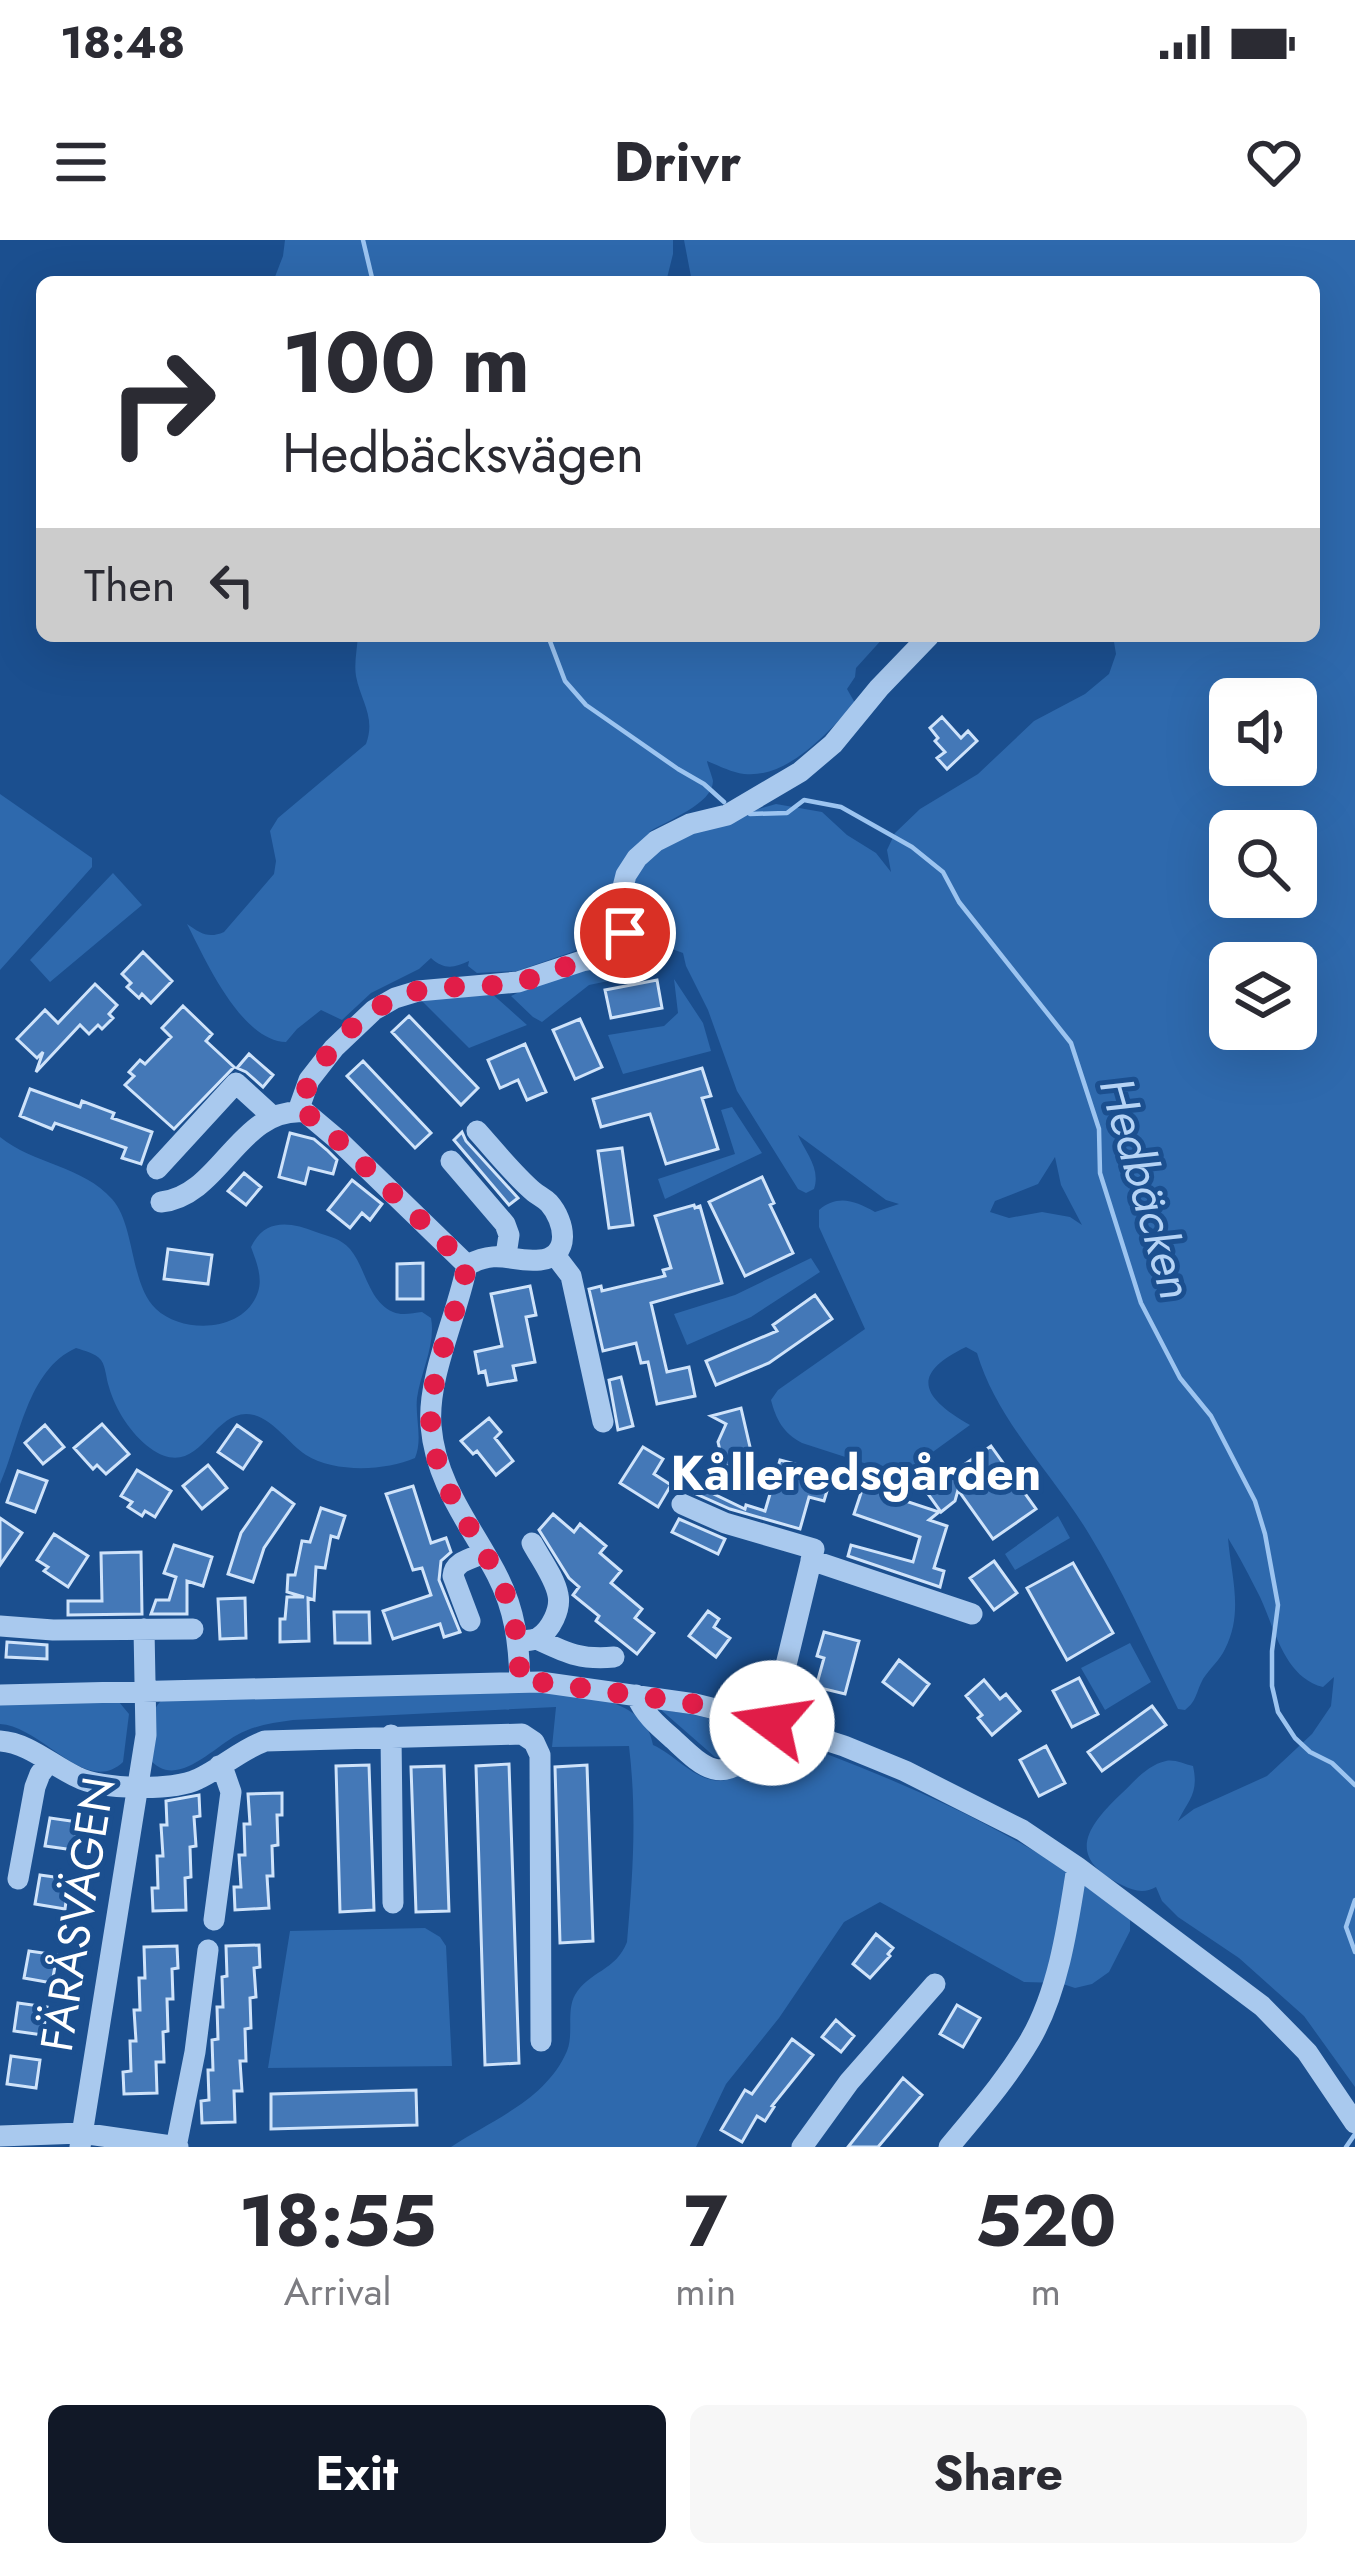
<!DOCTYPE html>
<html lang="en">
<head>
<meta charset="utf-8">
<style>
	:root { --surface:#fff; --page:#f7f7f7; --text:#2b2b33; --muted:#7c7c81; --accent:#111827 }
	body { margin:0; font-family:Jost,sans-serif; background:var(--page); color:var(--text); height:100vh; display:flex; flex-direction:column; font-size:45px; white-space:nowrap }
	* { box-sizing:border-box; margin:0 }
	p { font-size:39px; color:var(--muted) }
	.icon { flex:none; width:66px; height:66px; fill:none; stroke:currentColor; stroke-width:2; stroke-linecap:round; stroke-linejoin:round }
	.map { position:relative; height:1907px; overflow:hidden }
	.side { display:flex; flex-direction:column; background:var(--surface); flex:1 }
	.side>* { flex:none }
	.top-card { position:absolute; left:36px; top:36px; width:1284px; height:366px; border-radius:18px; box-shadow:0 12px 48px #0002; background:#fff; color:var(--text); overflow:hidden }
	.tools { position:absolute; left:1209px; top:438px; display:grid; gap:24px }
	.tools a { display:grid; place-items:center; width:108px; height:108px; border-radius:18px; background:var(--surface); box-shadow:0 12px 48px #0002; font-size:60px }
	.pin { position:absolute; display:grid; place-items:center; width:102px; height:102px; color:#fff; margin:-51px; border:6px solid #fff; border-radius:50%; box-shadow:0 3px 12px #0007 }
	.me { position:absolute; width:132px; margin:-66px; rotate:284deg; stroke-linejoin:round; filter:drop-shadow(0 0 9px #0008) }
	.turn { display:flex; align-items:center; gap:42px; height:252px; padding:0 48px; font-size:54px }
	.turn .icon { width:156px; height:156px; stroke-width:2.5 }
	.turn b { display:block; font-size:84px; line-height:102px }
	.then { display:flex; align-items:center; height:114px; padding:0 48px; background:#0003; gap:24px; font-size:45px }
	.eta { display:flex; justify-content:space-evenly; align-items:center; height:204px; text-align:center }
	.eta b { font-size:72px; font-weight:700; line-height:84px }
	.button { display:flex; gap:24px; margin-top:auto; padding:24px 48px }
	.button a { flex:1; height:138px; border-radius:18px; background:var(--accent); color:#fff; font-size:48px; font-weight:700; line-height:138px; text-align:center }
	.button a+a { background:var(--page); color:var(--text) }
	.status { display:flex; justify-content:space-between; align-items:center; height:84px; padding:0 60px; background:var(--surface); direction:ltr }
	.status svg { height:33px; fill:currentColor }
	header { display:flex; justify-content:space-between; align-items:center; height:156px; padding:0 48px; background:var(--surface); font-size:54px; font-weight:700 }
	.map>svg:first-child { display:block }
	.green { fill:#2e69ad; fill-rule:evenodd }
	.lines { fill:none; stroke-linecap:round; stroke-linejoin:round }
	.stream { stroke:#9cc4f0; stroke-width:4.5 }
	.building { fill:#4478b7; stroke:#cfe3fa; stroke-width:3 }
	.minor { stroke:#a9c9ee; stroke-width:21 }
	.route { stroke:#e11d48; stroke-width:21; stroke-dasharray:0 37.8 }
	.labels { text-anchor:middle; stroke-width:10; stroke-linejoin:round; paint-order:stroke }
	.street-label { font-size:45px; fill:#fff; stroke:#1b4f8f }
	.water-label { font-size:48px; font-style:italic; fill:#b5d3f5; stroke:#1b4f8f }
	.neighbourhood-label { font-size:48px; font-weight:bold; fill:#fff; stroke:#1b4f8f }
</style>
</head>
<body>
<div class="status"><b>18:48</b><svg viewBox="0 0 49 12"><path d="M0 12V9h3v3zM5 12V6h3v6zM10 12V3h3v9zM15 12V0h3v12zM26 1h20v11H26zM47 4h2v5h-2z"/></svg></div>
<header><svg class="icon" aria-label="menu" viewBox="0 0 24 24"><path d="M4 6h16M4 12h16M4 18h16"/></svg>Drivr<svg class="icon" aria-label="heart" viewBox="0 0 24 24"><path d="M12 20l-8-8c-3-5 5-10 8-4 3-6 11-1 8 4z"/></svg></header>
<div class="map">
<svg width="1355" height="1907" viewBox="0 0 1355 1907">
	<rect width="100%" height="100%" fill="#1b4f8f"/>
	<path class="green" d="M285,0H673V14L666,42H273L283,16Z
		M684,0H1355V1847L1304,1776L1239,1718L1178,1677L1162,1661L1156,1647C1144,1654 1134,1651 1122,1645C1067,1618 1084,1589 1121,1554C1134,1542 1147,1525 1166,1521C1174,1519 1184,1524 1193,1526C1199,1553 1189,1559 1178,1581L1194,1569L1267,1536L1312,1494L1331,1466L1334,1437L1323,1447C1284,1437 1275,1389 1260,1357C1250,1337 1239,1316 1228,1298C1231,1336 1244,1372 1225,1409C1220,1420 1210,1428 1203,1439C1196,1452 1197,1461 1185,1470L1178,1469C1149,1411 1123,1349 1089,1294C1053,1234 997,1181 977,1113L966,1107C910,1134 921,1157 970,1185L901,1235L802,1203C783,1193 776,1179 771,1160L778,1150L865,1089L819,987V970C838,954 855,961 875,972L899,964L886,960L798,895C805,912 821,928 814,949L806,953L798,949L737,851L708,770L686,726L683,713L636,696L604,701L517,731L477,733L468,726L469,721C454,728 444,730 431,718L419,729L371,753L342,780L321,770L297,789L286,802C241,801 205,719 187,684C200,693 208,699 224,692L274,634L276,621L270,591L278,578L366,504C376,477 361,462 356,436C354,424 357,409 358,396H885L856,428L855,437L847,449L855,463C828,492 788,539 744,534C731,532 719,526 707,521C707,523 713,539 713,541C713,564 666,581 649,592L724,579L776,564L822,572L847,595L876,613L891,632L887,610L895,593L920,569L978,534L1034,481L1085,454L1109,434L1116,414L1113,396H1314V42H692ZM1230,459H1296V525H1230ZM1230,591H1296V657H1230ZM1230,723H1296V789H1230ZM1055,917L1061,945L1082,985L1070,977L1042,972L1009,978L990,972L995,961L1038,944Z
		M0,554L92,618V627L0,730Z
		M113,633L142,665L50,742L30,720Z
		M644,718L660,721L663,727L657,731L589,745L542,782L533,777L511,756L546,739Z
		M674,739L703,783L711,811L623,834L608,795L664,786L678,773Z
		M490,752L527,785L469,808L418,757Z
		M732,867L762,913L665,959L658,939L735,914L721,870Z
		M0,897C33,924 83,926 112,959C135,984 130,1045 156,1069C184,1095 245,1092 258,1052C263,1037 256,1021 251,1007C265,978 290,982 316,992C330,997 340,998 350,1009C366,1028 368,1061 393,1072C402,1076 413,1073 422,1072L431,1078C436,1104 421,1131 417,1158C415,1178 423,1199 415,1218C385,1231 335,1233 306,1215C289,1204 275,1181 254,1175C211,1164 201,1245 150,1208C131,1194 115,1169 109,1147C106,1139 106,1127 101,1120C95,1113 85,1111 76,1108C27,1130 20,1199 0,1244Z
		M811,1018L820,1032L751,1077L687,1105L674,1074L735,1055Z
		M1058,1276L1070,1298L1015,1330L1005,1314Z
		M1130,1403L1151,1442L1105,1470L1081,1428Z
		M503,1448C547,1452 645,1448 653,1505C682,1518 706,1557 742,1533C758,1524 759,1505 772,1494C897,1538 1023,1593 1130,1675V1691L1109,1732L1092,1744L1075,1748L1060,1743L1024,1742L880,1662L844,1682L779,1778L726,1844L696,1907H451C492,1880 546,1860 567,1811C574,1794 566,1771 575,1755C589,1731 616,1731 627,1702C633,1634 637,1574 629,1506L552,1507L556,1467L293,1480C273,1483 255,1485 237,1495C211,1509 174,1552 148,1517C149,1493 146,1470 168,1455Z
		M0,1461L119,1462L129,1474L123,1522C86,1557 42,1486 0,1484Z
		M660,1469C685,1475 728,1475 741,1500C738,1514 730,1521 715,1517Z
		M425,1688L440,1697L446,1706L452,1826L268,1828L290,1691Z"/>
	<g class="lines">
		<path class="stream" d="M363,0L373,42
			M548,396L565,441L586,465L678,529L704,544L724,562
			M750,574L787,573L804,560L841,567L912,607L943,632L959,662L1071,803L1099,889L1100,933L1141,1063L1180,1138L1211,1176L1255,1261L1265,1294L1278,1365L1272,1411V1446L1278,1472L1295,1498L1310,1512L1332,1523L1355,1545
			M1355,1660L1346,1687L1355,1712
			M1346,1907L1355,1894"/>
	</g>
	<path class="building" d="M942,477L961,498L968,491L977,501L947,529L937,518L945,512L935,501L938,498L930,488Z
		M143,712L172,741L151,763L142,754L139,758L127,747L131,743L122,734Z
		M657,740L662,768L611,778L605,750Z
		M95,744L117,765L109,774L113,778L102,789L98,785L89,794L80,785L36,832L43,812L37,818L17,799L45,770L58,783Z
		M183,766L212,794L206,801L234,827L174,889L125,845L134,836L129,832L140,820L145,824L171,797L162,788Z
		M409,776L478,848L461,865L392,792Z
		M580,779L602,827L575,839L553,790Z
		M525,804L546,852L527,860L518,840L500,848L488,820Z
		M249,814L273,835L263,847L246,832L237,828Z
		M363,821L431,893L415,908L347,836Z
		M702,828L711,856L702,858L718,909L666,924L650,874L601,887L593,859Z
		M30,849L80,867L82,861L114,873L112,878L152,892L141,924L122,918L126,908L55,883L52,889L20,876Z
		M462,892L466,901L518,958L509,965L454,900Z
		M290,893L314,899L327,910L337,920L333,934L309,928L305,944L279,937Z
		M622,908L633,985L609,988L598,911Z
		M244,933L261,947L246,965L228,951Z
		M762,937L774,963L770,965L793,1013L745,1036L709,962Z
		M352,940L382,964L370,980L362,973L350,988L328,970Z
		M694,965L695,968L700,966L722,1043L651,1063L667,1132L689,1127L695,1156L657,1164L648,1122L641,1123L636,1103L603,1111L589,1049L601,1046L602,1051L665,1036L663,1030L671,1028L655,976Z
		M168,1009L212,1015L208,1044L164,1039Z
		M423,1023V1059H397V1024Z
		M530,1046L536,1075L526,1077L535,1122L513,1126L516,1140L488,1145L485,1131L479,1133L475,1112L502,1106L491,1054Z
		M815,1055L832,1079L769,1123L716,1145L706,1121L777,1091L773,1085Z
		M621,1137L633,1186L618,1190L609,1140Z
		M741,1168L753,1220L724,1227L718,1202L726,1184L711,1176Z
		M489,1178L501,1192L495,1198L513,1221L496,1235L477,1211L473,1214L461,1201Z
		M102,1184L129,1214L106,1234L97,1225L93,1229L74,1208Z
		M45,1185L64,1207L43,1224L25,1203Z
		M237,1185L261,1202L243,1229L218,1212Z
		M991,1206L1036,1269L993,1299L958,1250L955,1261L941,1272L926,1251Z
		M643,1207L663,1219L654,1234L671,1245L658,1267L620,1243Z
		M780,1220L832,1234L824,1261L809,1257L800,1289L730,1269L694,1253L697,1246L745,1269L746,1265L765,1271Z
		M208,1225L227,1248L202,1269L183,1246Z
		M137,1230L171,1251L155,1277L145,1271L142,1276L128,1267L132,1262L121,1256Z
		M18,1231L47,1241L35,1272L7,1262Z
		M413,1246L431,1303L446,1298L451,1312L441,1321L439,1340L460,1392L444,1397L440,1384L393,1399L383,1371L431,1355L422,1328L413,1330L386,1254Z
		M863,1247L939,1272L929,1280L947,1286L934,1328L944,1331L940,1347L848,1316L851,1305L913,1322L920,1297L854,1274Z
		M272,1248L294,1264L264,1308L253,1342L228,1334L241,1293Z
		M321,1268L345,1276L338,1298L331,1296L325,1328L316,1327L314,1360L308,1358L309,1401L280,1402V1379H285L287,1357H304L287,1352L288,1335H295L302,1301L310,1302Z
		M553,1274L574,1292L580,1284L606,1306L600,1313L621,1331L611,1343L642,1369L635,1378L654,1393L637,1414L596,1381L599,1376L573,1355L579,1347L569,1338L539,1290Z
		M0,1278L22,1293L0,1325Z
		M679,1279L725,1299L718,1314L672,1292Z
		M54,1294L88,1316L68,1347L44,1331L48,1327L37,1320Z
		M174,1305L212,1317L203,1346L187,1341V1374H151L156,1360H169L176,1337L164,1333Z
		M141,1312L142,1374L68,1375V1361H102L101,1313Z
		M994,1321L1017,1353L994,1370L970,1338Z
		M1073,1323L1113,1393L1067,1420L1027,1348Z
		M245,1358L246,1398L220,1399L218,1359Z
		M708,1371L719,1379L714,1387L730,1398L716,1417L689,1396Z
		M334,1372H369L370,1403H335Z
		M824,1392L859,1401L845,1454L816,1447L824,1418L817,1416Z
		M7,1402L47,1405V1419L6,1417Z
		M899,1420L929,1444L913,1465L883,1442Z
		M1079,1438L1098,1474L1072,1487L1053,1451Z
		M984,1440L1000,1459L1006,1454L1020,1471L992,1495L978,1478L982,1475L966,1456Z
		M1152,1466L1166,1485L1102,1531L1088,1512Z
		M1046,1506L1065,1543L1039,1556L1020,1520Z
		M509,1524L519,1823L485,1825L476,1526Z
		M369,1525L374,1670L340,1672L336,1526Z
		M587,1525L593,1701L560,1703L555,1527Z
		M444,1526L449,1671L416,1672L411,1527Z
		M282,1553V1575H277L278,1605L272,1606L273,1636H267L269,1668L235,1670L234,1647H241L239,1615H245L244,1584H250L248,1554Z
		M199,1555L200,1576L194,1577L196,1606L190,1607L191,1637L185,1638L186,1670L153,1671L152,1648H158L157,1616H163L161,1585H167L166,1561Z
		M50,1578L78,1582L74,1610L45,1606Z
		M40,1635L69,1639L65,1669L35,1664Z
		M876,1694L893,1708L888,1714L890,1716L870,1738L853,1724Z
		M259,1705L260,1727L254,1728L256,1757L250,1758L251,1788L245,1789L246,1821H240L242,1851H234L235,1882L202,1883L201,1861L209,1860L208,1830H213L212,1800L218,1799L217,1767H223L222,1737L227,1736L226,1706Z
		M177,1706L178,1728L172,1729L173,1759H167L168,1791L163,1792L164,1822H156L157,1853L124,1854L123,1832L131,1831L130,1801H136L134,1770H140L139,1738H145L144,1707Z
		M29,1711L57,1715L52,1743L24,1738Z
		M18,1763L47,1767L43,1795L14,1791Z
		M957,1765L980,1778L963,1807L940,1794Z
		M836,1780L854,1796L841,1812L822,1797Z
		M792,1799L813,1815L772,1866L774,1867L765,1881L757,1876L742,1902L721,1890L745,1850L752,1854Z
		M11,1816L40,1820L36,1848L7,1844Z
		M903,1838L922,1855L878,1907H848Z
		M416,1850L417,1885L271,1889V1854Z"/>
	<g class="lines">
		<path class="minor" d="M298,871L309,840L334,808L374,770L395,758L418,751L518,742L582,721L611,716L619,711L623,708L625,693L621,655L626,635L637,618L656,601L690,584L727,575L800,532L833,504L879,448L929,396
			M451,921L505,984L509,995L506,1015
			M157,929L236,843L271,875
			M161,962C221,956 239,866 305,872L337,899L467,1025C458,1074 427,1136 431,1186C436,1245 471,1285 497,1335C515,1370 519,1403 520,1442
			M555,1015L571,1036L603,1182
			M467,1025C501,1008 510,1023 540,1020C572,1017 565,981 549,963C544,958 539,956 534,952C513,934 495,911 477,891
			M682,1264L725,1283L814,1309L772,1483
			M811,1320L972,1374
			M470,1381L453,1336C454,1321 473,1318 484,1313
			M0,1386L53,1390L193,1389
			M537,1399C567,1413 580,1420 614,1417
			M519,1401C524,1401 535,1400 538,1398C551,1390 561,1369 558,1355C555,1338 540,1318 532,1303
			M0,1455L540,1442L695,1464L772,1483L844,1506L905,1531L1022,1590L1077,1627L1262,1766L1307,1812L1355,1883
			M636,1455C644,1474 657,1485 673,1499C700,1524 721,1548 753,1510L756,1479
			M391,1495L393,1663
			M0,1501C29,1503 51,1525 77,1537C101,1550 174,1551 198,1539C222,1528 240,1510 265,1501L522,1494L534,1502L540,1515L541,1801
			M18,1639L35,1547L40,1534L49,1522
			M214,1680L231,1552L223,1529L219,1526
			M0,1896L81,1893L178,1907
			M80,1907L146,1495L144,1389
			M176,1907L195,1812L208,1710
			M802,1907L849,1842L935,1744
			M949,1907C977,1873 1007,1839 1030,1800C1059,1750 1068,1684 1077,1627"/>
	</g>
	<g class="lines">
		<path class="route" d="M625,693L622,708C609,718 596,718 580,722C559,728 539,738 518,742C485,749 450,744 417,751C364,763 312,821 298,871L305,872L337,899L467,1025C458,1072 427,1139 431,1186C435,1245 471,1285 497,1335C515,1370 519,1403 520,1442H540L695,1464L772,1483"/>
	</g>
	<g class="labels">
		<g class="street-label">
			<text transform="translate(77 1674) rotate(-81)" y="16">FÄRÅSVÄGEN</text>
		</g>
		<g class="water-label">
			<text transform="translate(1147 948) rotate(74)" y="17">Hedbäcken</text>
		</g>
		<g class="neighbourhood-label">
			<text x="856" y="1250">Kålleredsgården</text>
		</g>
	</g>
</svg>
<div class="tools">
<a><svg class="icon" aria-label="sound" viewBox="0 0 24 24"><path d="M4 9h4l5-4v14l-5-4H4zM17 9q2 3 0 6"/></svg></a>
<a><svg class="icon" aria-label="search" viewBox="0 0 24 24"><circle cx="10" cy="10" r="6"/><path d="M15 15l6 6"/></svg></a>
<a><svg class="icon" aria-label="layers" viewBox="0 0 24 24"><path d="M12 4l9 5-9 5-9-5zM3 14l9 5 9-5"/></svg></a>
</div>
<div class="pin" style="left:625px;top:693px;background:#d93025"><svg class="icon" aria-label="arrive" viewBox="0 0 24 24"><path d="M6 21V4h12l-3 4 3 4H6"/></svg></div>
<svg class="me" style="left:772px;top:1483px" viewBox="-20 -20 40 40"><circle r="19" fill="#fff"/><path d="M0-13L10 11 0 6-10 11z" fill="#e11d48"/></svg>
<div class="top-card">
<div class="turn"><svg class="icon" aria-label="right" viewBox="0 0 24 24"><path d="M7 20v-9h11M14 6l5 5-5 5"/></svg><div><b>100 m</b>Hedbäcksvägen</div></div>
<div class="then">Then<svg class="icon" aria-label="left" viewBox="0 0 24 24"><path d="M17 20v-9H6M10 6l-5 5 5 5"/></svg></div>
</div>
</div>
<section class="side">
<div class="eta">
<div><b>18:55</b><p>Arrival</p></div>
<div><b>7</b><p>min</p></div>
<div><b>520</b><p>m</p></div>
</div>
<div class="button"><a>Exit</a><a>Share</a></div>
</section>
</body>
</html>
